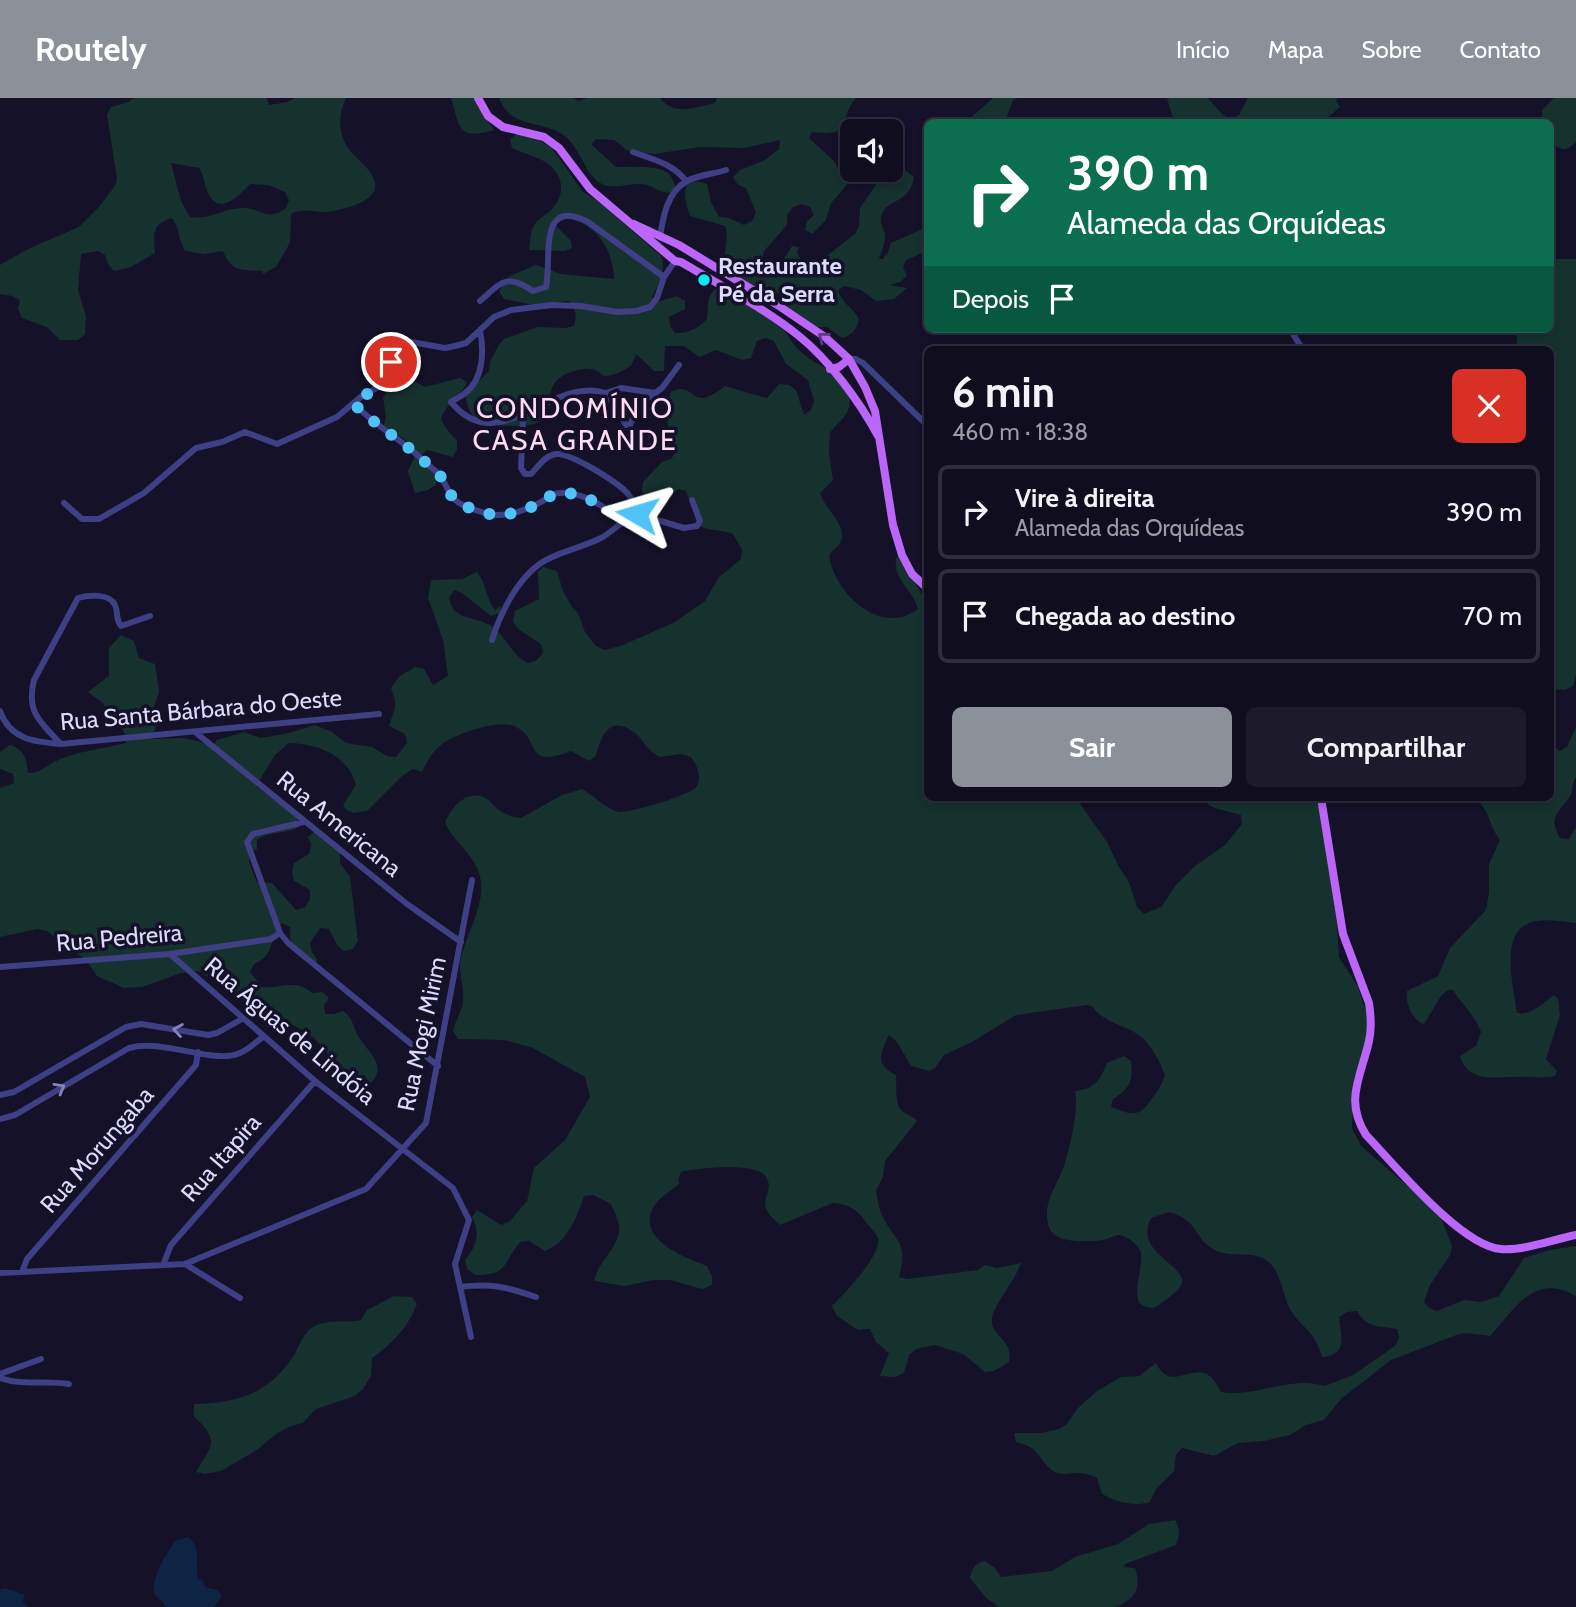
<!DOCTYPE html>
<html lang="pt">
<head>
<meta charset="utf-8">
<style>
	:root { --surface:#0f0d1e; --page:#1d1b2b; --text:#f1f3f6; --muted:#9b9ca4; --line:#2f2d3c; --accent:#8c9099 }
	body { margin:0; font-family:Cabin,sans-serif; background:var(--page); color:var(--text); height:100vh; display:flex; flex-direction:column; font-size:26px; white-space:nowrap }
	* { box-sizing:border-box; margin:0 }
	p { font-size:23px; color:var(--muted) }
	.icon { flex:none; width:38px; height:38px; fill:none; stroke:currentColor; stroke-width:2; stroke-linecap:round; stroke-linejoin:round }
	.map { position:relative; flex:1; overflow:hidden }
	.details { position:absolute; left:924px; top:248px; width:630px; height:455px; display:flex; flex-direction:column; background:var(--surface); border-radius:10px; box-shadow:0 4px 10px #0003,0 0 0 2px var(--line) }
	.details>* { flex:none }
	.banner { position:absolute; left:924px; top:21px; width:630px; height:214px; border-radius:10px; box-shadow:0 4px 10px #0003,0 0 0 2px var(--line); background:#0b6e4f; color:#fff; overflow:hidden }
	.tools { position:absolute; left:840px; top:21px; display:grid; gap:14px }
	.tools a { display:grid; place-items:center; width:63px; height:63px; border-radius:10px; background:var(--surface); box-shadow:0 4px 10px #0003,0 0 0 2px var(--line); font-size:35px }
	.pin { position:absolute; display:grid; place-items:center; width:60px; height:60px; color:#fff; margin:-30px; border:4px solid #fff; border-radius:50%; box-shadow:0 2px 7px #0007 }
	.me { position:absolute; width:77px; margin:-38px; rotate:277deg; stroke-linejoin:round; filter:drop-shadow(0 0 5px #0008) }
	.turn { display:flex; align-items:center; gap:24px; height:147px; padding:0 28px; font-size:32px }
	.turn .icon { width:91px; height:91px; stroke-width:2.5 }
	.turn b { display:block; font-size:49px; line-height:60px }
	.then { display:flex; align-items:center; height:66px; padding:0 28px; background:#0003; gap:14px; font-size:26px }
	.round { display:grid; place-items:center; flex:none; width:74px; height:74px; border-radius:10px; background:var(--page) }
	.summary { display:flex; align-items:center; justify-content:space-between; height:119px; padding:0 28px }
	h1 { font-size:42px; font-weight:800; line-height:52px }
	.cta { display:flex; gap:14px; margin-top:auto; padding:14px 28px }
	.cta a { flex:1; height:80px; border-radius:10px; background:var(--accent); color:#fff; font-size:28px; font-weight:800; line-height:80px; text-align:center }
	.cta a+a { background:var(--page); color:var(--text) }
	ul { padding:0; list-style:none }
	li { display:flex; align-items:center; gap:21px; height:94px; margin:0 14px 10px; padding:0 14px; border:4px solid var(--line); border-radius:10px }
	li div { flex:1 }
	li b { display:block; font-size:26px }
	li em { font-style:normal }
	header { display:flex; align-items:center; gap:42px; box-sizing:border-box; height:98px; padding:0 35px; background:var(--accent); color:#fff }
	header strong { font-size:33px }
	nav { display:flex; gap:38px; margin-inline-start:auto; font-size:24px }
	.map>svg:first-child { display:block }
	.green { fill:#15322f; fill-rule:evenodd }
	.water { fill:#0d2445 }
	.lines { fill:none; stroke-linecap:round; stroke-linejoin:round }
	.minor { stroke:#3f3f85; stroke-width:6 }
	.major { stroke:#bb66f8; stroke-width:8 }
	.oneway { stroke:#5f3786 }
	.oneway2 { stroke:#8685bb }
	.route { stroke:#4fc3f7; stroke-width:12; stroke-dasharray:0 21.6 }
	.poi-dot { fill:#0fe7f4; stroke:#141128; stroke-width:2.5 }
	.labels { text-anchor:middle; stroke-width:7; stroke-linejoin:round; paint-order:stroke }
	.poi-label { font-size:24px; font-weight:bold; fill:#dcdafd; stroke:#141128; text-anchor:start }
	.street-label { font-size:24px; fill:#dcdafd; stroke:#141128 }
	.quarter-label { font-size:28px; letter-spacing:2px; fill:#fddcf3; stroke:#141128 }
</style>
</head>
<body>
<header>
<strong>Routely</strong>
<nav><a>Início</a><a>Mapa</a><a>Sobre</a><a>Contato</a></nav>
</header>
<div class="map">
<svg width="1576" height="1509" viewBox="0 0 1576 1509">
	<rect width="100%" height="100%" fill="#141128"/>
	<path class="green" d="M133,0H267L269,7L287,4L295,0H346C337,18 338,41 353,56C362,66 372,71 375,86C378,104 342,112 328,114C314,115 304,109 291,116L290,145L276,169L263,176L262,173C240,171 232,175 223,153L204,156L185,153C178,142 180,130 172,120C151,126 154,137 155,155L131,169L114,173L108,166L105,157L98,153L81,156L78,192L86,218L85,236L78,242H60L47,229L22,220L18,211L20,202L12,198L0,196V167L28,151L79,129L98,110L115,88L117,80L107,17L111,9L129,4ZM171,65L199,70C205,79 204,88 209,97C220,118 241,96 250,86L268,87L285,94L289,102L286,110C267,124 263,111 244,110C226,109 208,123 190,119L181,103Z
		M451,0H476L481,13L494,32C457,43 460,29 451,0Z
		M499,0H573L579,3L587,0H660C676,19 694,9 715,5L717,0H856C837,22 857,39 812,34L809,40L834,63L847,87L831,105L826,122L812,136L805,132L807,123L814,117L810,109L801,106L793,109L787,117V126L782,133L764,153L761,170L770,173L778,171L792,148L799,149L797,155L802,163L810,166L819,164L855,136L859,128L860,110L882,78L891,74L906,73L914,79C909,107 888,100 882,116C878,125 885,131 885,139C885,146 881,155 879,161H883L888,154L891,145L927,129V153L906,162L903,169L907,178L900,184L890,187L907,190L894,201L876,203L861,192L844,188L838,193C843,206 853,210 859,221C856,232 853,237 842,240L827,229H810L795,218L779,196L734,186L727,181L723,173L727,137L725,128L690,118C684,102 678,75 707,86L711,104L719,119L729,120L744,127L752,123L756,115L746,90L738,87L733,79L740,72L765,62L779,51L780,42L744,50L700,49L655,56L628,53L614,42L596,41L591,46L616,69C636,70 672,63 675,89L670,95C656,94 652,86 640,86C627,85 615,92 602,86C584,77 580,47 562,36C539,22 510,30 499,0Z
		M993,0H1018L1013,2L1007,18L1012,24H966Z
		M1208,0L1223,17L1231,21L1239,17L1248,0H1337L1336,3L1340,9L1323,24H1174L1167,0Z
		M1554,0H1576V44C1566,54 1560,53 1551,43L1550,24H1543L1542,12Z
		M518,35L537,41L552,50L583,94L598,103L661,158C667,174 658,185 652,200L660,203L677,198L685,203V211L669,219L670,228L675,235C688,236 698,230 707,221C709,208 705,201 715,191L725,192C742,203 760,212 776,224C786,231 791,245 800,253C814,268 848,275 850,299C851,318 839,322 830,335L829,354L833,382L820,395C825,412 850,429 840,445C837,450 832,452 829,458C835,496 881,539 918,511C913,491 893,482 896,460L901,457L927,507L928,700H1076L1107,744L1119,769L1129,784L1137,809L1144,816L1161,809L1176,787L1195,768L1225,747L1242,726L1241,717L1215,710L1207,706L1211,700H1316L1325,726L1327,759L1337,825L1339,859L1358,889L1370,925L1353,1004L1352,1030L1361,1048L1410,1090L1442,1122L1452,1148L1450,1157L1430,1187L1424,1204L1429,1210L1437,1213L1464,1202L1481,1204L1499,1198L1524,1160L1550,1152L1576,1148V1198C1534,1174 1516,1210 1490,1238L1468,1235L1459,1236L1391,1262L1341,1301L1324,1322L1306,1327L1290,1337L1264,1343L1238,1345L1214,1358L1182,1350L1176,1357L1174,1373L1156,1391L1150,1404C1133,1409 1117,1404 1102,1396L1097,1380C1077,1370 1072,1379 1058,1375C1045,1371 1042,1358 1033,1351C1028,1347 1022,1346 1016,1344L1014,1335H1041L1059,1331L1067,1326L1077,1311L1097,1293L1121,1279L1139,1278L1156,1265C1171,1296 1193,1263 1211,1279C1215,1283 1218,1289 1221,1294C1256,1300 1289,1277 1325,1288L1353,1277L1395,1248L1399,1240L1397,1231C1381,1228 1365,1230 1357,1213L1347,1214L1339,1219C1341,1238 1348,1258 1322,1259C1314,1230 1301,1231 1290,1211C1282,1196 1281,1172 1266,1162C1251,1152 1229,1161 1213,1151C1193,1140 1200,1123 1169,1114L1151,1120C1132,1157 1194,1168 1180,1189C1176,1195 1165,1202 1159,1207C1151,1212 1146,1210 1139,1205C1133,1187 1145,1164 1140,1152C1137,1146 1126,1137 1118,1137C1113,1138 1108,1141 1103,1142C1088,1144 1054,1146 1049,1129C1041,1106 1057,1088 1064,1068C1070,1049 1079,1012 1075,993C1095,991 1100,982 1107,965L1124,958L1131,963C1134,983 1129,991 1113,1001L1111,1009C1131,1016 1138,1021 1151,1002C1157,993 1162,988 1165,977C1160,964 1151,946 1140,938C1124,926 1103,925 1092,908L1087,907L1016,917L972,944L944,957L935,970L929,973L911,968L897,944L889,937C880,956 875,967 896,977C897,988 894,1004 902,1013C907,1017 913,1018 917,1023L885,1063L883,1079L876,1092C877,1099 878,1108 881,1115C894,1145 909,1140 899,1179L907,1181L978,1172L985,1167L997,1170L1021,1165C1015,1183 995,1205 992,1220C989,1238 1014,1240 1009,1264L994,1273L985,1274L963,1256L935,1247L916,1251L909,1257L904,1275L895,1279L880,1278L889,1255L876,1244L870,1231L858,1232L837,1218L832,1208C844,1196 881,1158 878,1141C876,1134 869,1129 865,1123C857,1111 848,1106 833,1105L780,1127C750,1103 777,1097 766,1079C758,1064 696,1070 681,1074L678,1082L679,1086C672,1092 660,1099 655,1107C633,1140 685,1160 707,1168L712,1178V1187L702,1191L670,1182H653L625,1188L594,1183C598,1163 621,1148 619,1128C618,1121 614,1113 611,1106L593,1097L584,1098C577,1119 567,1145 545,1153L529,1143L520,1144C503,1165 507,1178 475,1177L467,1171L465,1162C476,1149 481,1135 472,1119L477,1112L501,1127L510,1123L527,1103L534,1070L565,1042L590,999L585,979L533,950L504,942L458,941L453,933C455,923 462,913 463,903C465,888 457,875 461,860C467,836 484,807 481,783C476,755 452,744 445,724C451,711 465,692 483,699C490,701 494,709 500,713C506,717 514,719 521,720L562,697L582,691C593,697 606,711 619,714C630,715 691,697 696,689C703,679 697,668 691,659L681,656L660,659C644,651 644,640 632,633C609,617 600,640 596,658L589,663L571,653C521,672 543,640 514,628C499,621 454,636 441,647C432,654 427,664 422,674L413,671L401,679L367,713L354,715L346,712L343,707L356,687C348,657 318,646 289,645L275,657L256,688L298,720L299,729C285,737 270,732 257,742V751L251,754L249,764L257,784L272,785L296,812L305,809L310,801V792L294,783L292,774L294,765L309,756L311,747L308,739L315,733L324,734L335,748L340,756V765L350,779L358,843L353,851L344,853L337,847L329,831L320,830L310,845L312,854L317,861L316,870C294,853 290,859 290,829L282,825C269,837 276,858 254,866L250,874L262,889C283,891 293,880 313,895L322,894L329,900L324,907L325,916H334L343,913C354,920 353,931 360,941C372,958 389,971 367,988L359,985L353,978L345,979L338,972L324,950L309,936L284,922L262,902L242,898L224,890L199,873L181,875L142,889L124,890L97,878L87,863L47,833L37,831L0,839V690L14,685L13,676L0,671V654L10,647C25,652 26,660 28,675C39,676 44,669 54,664C76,653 102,651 126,645C125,633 122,625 110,621L103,605L88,594L109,578V550L121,537L134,543L139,560L155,566L159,593L154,610L156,628L152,641L183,640L214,647L217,642L244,634L261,640L289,635L315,627L332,634L346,645L372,649L387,658L396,659L407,645L405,636L389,628C395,609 398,610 391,590L400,578L415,569L424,571L433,587L448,578L443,542L428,500L431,482L462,481L477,474C486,484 486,501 495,512L501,507L500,515L491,518L462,495L454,492L449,500C454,522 471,518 488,526C505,534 510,557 528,565L537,562L543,555L541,546L518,531L513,523L515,513L539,501L538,474L543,469L557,473L563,493L572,509L578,515L585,534L596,548L605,552L623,547L675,524L705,503L719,479L741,461L742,452L733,436C721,431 710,434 698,427L686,393L678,391C669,401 659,404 646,401L642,393L643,384L662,364L671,361L676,354C675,347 672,345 669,339C666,331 668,301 671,294C698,281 687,318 725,288L767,300L779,286L789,287L796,292L804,317L811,312L814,303L808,282L786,266L774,243L765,240L757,243L751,260L742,262L716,252L699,259L684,248H665L664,273H654L636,256L631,268C624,272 614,278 606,278C598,277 604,277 597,273C588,268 575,272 566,276C542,287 555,309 543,321C531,332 489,329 476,320C468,315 467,304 465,296L489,273L490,264L498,248L504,241L538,229L565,230L574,228C577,217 576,211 569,203L533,207L504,201L499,193L510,178L536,167L561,176L614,181C613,149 592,118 557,121L555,127L571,143L572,150L565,153L529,152C531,143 529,135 535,126C539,120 546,117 551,112C566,96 564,78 547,65C538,59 522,55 512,50L510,41Z
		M1551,161H1576V577L1573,588L1565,592L1550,591V252H1514L1517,247V231H1550Z
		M397,277L406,278L425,289L460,280L467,284C461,299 446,305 441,321L445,329L457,343V351L453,359L427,352L420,358L423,366L436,378V387L428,392L415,395L408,373L415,358C407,335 396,338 378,330L384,327L386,318L383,300Z
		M1576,629V679C1571,685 1574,693 1569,700C1558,715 1548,719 1560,740L1569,741L1576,729V825C1560,824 1542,819 1527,826C1500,838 1514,893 1517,915C1531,918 1543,905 1554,897L1558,901L1560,917L1546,961L1557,973L1555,978C1540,981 1531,978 1516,979C1495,979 1468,985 1460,958L1476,948L1481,934C1475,917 1462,907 1453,892H1448L1441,898L1424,926C1412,922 1405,905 1407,893L1438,878L1450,850L1486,812L1489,794V766L1500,742C1488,726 1491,714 1475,700H1550L1551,645L1559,653L1567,649Z
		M394,1198L412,1199L417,1206C408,1230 392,1246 372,1260L371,1278L363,1291L355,1298L316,1311L303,1325L291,1328L276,1336L257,1352L221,1373L205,1376L196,1374C210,1349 222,1343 194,1319V1306C236,1305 268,1296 292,1260C298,1252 301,1239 309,1232C324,1219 344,1226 361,1222L367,1212Z
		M1175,1422C1180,1431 1180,1437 1176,1447L1125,1466L1123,1469L1135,1470C1142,1490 1135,1503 1114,1509H999L986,1500L970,1480C971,1470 976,1465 985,1463L995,1470L1001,1479L1052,1473L1075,1459L1118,1446L1149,1426Z"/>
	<path class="water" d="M188,1439C202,1449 195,1467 198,1481L203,1483L205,1489L217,1492L222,1498L214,1509H167L154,1496C152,1478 165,1458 175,1443Z
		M5,1490L25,1497L22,1504L29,1509H0V1492Z"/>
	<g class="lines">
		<path class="minor" d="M633,54C654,62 672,65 686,83
			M660,139C663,119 667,94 687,83C698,77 714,76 726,72
			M480,203C502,184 506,175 533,193L546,189C552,163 537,97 588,124L664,179
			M1290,231L1303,252
			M480,232C484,252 484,281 465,295C461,299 455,301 451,304C500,363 550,277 606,295L626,327H630L639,307L662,290L679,267
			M849,261H856L863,265L928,328
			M606,295L621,290L655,295
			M354,306C376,328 403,343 425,364C430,369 437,373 441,379C447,387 449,399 459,405C468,410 485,416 495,417C509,418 529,411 541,404C548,400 552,395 560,395C583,393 606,411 624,422
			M523,318L521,370L525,376H531C539,368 544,358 556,356C570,354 619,385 628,396C633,401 635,409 637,416
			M64,405L82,421H99L144,395L196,350L222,344L245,334L277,346L337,319L363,297L387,285L391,280L392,249L394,245L400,242L445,250L455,248L466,245L494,219L511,212L552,207L581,208L617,214L636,213L650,209L657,200L664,179L675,163
			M492,542C501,513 521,473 550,460C567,452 585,448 601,440C614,433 623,421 637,416L684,430L697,428L700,423L692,402
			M0,613C10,641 33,644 61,646L379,616
			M195,634L407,806L461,844
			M61,646C40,624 26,614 34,582L78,500C88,497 110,495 115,507C119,515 115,521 121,528L150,518
			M304,724L253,736L247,744L280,835L288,845L438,968
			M170,856L315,983L453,1090L469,1122L455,1166L471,1239
			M0,869L170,856L271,841L280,835
			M0,997L14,994L126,929L141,926L208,937L217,935L242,921
			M0,1021L15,1017L129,950C163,940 213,967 240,955C248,952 256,944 263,939
			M185,1166L240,1200
			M163,1167L171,1147L315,983
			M22,1174L27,1161L196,967L198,954
			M0,1175L185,1166L366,1091L426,1025L472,782
			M460,1189C491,1185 507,1189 536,1199
			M0,1276L41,1261
			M0,1280C23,1288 46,1282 69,1286"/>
		<path class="major" d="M478,0L488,18L503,29L544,39L559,50L590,91L675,163L681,164C718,186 766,211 799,238C829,262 860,304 878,338
			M634,126L679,147L776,206L825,239L849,261L865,289L875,313L893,427L902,457L912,476L928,491
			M830,271L839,269L849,261
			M1321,700L1343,836L1369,905C1371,918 1372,930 1369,943C1361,979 1344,1002 1366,1037C1395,1067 1461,1148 1501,1151C1523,1153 1555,1141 1576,1137"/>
	</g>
	<defs><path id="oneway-chevron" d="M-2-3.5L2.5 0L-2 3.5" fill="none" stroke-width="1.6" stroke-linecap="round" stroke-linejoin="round" transform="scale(1.75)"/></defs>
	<use class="oneway" href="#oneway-chevron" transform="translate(823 239) rotate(-142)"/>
	<g class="oneway2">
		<use href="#oneway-chevron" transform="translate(178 932) rotate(-171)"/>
		<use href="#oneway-chevron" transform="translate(60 990) rotate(-30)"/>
	</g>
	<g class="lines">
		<path class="route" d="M391,264C390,295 373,287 354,306C376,328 403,343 425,364C430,369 437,373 441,379C447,387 449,399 459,405C468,410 485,416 495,417C509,418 529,411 541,404C548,400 552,395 560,395C583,393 606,411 624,422L637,416"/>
	</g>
	<circle class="poi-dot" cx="704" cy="182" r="7"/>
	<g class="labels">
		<g class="poi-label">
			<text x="718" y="176">Restaurante<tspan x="718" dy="28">Pé da Serra</tspan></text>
		</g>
		<g class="street-label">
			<text transform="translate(201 612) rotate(-5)" y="8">Rua Santa Bárbara do Oeste</text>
			<text transform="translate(339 726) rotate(39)" y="8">Rua Americana</text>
			<text transform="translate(119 840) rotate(-5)" y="8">Rua Pedreira</text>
			<text transform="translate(290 933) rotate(40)" y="8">Rua Águas de Lindóia</text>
			<text transform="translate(422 936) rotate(-78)" y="8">Rua Mogi Mirim</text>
			<text transform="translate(97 1052) rotate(-49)" y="8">Rua Morungaba</text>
			<text transform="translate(221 1060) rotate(-49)" y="8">Rua Itapira</text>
		</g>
		<g class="quarter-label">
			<text x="575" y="320">CONDOMÍNIO<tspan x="575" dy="32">CASA GRANDE</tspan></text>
		</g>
	</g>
</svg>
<div class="tools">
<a><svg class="icon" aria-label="sound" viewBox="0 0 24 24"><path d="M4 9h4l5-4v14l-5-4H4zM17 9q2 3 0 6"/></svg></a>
</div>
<div class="pin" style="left:391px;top:264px;background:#d93025"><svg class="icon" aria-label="arrive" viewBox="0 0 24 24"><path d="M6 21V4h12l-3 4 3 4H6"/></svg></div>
<svg class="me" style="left:637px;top:416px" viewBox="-20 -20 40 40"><path d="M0-17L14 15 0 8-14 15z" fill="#4fc3f7" stroke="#fff" stroke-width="4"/></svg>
<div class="banner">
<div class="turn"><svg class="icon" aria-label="right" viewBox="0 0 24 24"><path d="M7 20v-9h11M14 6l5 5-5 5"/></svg><div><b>390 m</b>Alameda das Orquídeas</div></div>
<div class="then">Depois<svg class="icon" aria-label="arrive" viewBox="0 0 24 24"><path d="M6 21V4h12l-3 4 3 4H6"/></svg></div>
</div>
<section class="details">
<div class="summary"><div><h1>6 min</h1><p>460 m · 18:38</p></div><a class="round" style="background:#d93025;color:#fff"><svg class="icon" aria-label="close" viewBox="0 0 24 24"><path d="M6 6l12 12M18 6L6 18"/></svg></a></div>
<ul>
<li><svg class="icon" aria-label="right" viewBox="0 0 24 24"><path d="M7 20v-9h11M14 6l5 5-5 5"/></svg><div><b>Vire à direita</b><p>Alameda das Orquídeas</p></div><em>390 m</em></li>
<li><svg class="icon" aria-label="arrive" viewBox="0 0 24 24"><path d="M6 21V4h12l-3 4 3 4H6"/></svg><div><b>Chegada ao destino</b></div><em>70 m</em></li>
</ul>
<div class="cta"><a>Sair</a><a>Compartilhar</a></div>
</section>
</div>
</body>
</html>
